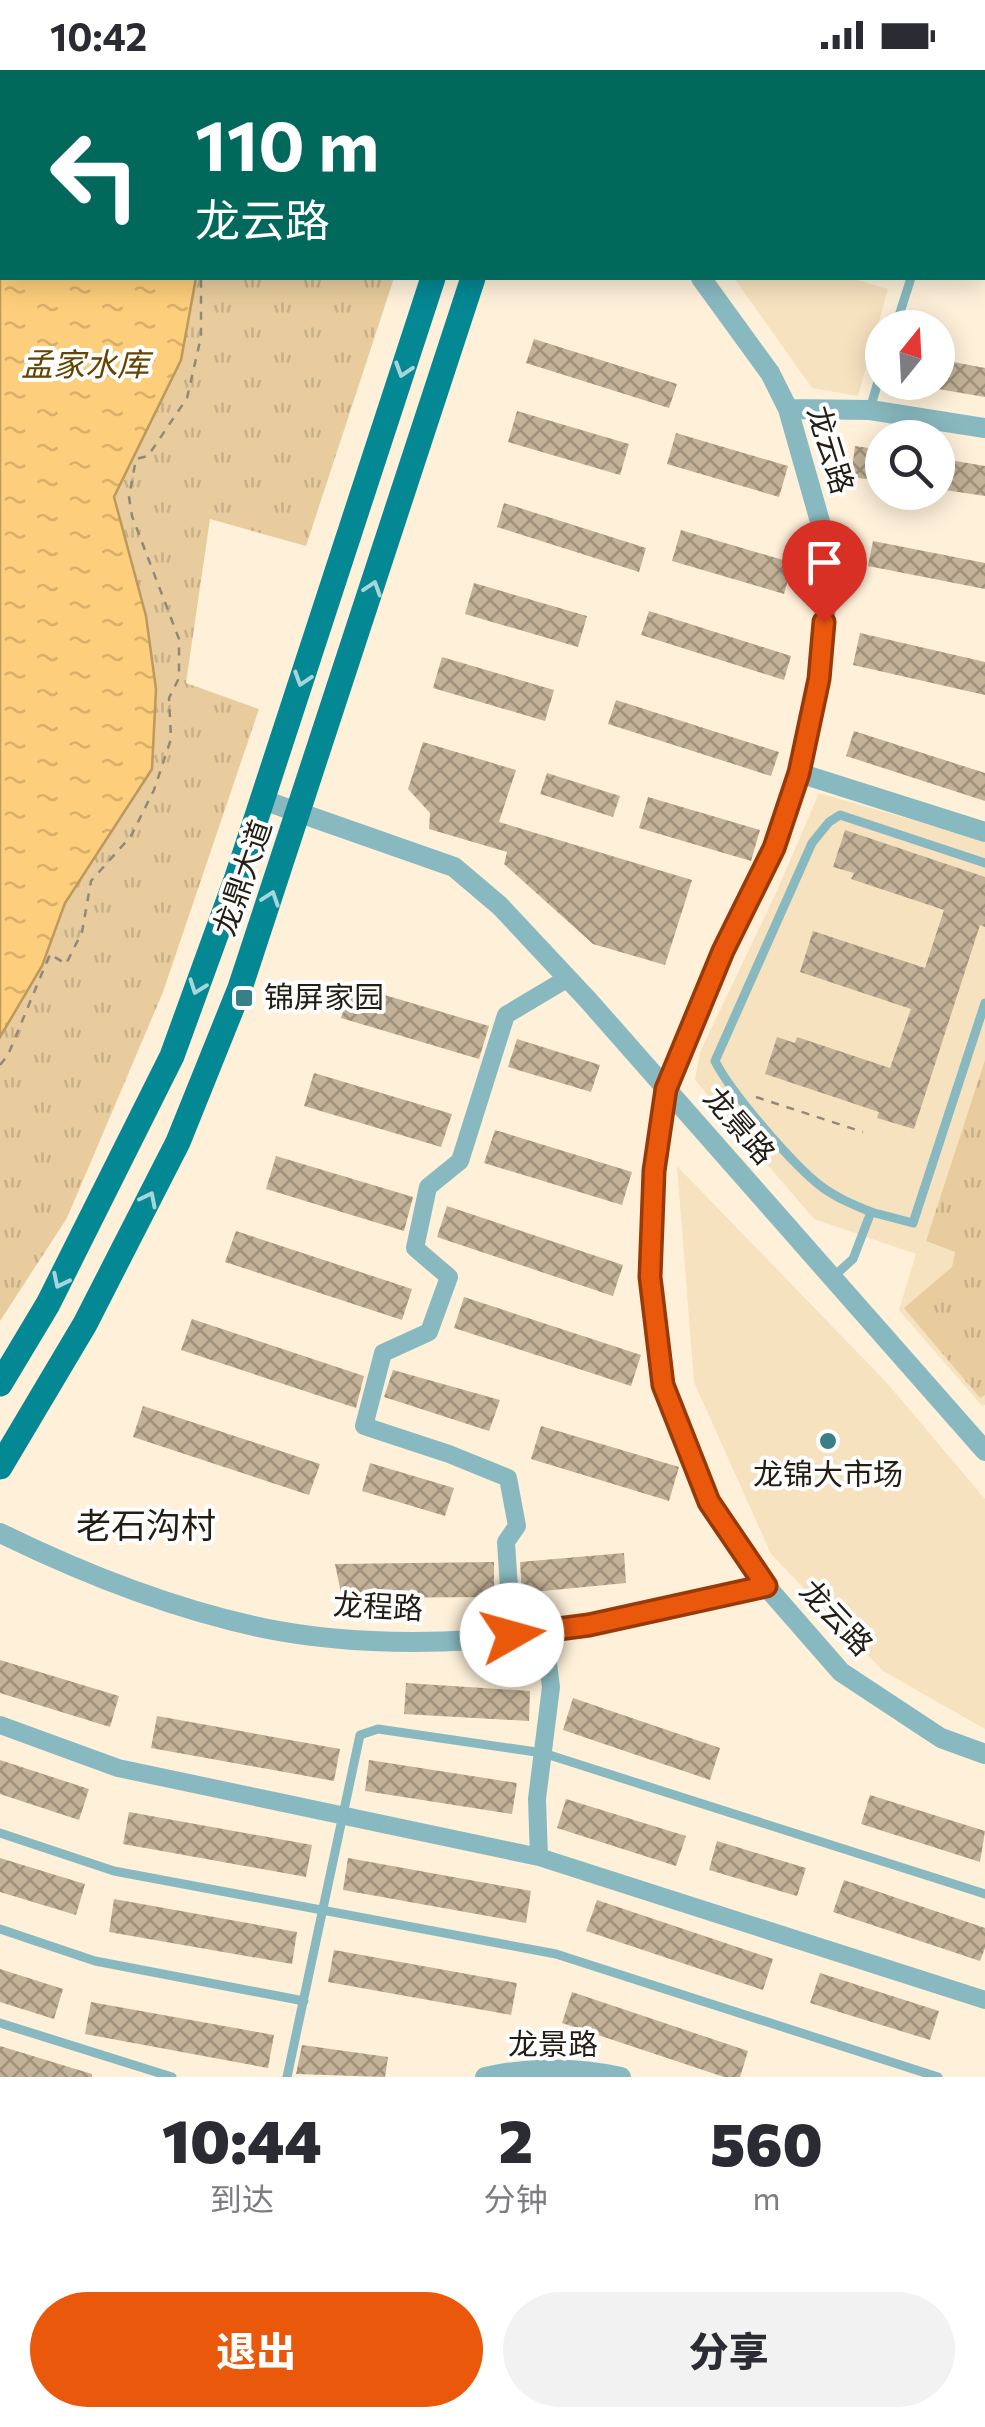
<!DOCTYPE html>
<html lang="zh">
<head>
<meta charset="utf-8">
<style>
	:root { --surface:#fff; --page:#f2f2f3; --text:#2b2b33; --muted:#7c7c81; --accent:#ea580c }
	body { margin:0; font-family:Commissioner,"Noto Sans SC",sans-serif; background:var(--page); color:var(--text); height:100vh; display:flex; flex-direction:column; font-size:38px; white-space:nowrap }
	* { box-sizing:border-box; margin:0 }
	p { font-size:32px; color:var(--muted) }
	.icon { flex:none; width:55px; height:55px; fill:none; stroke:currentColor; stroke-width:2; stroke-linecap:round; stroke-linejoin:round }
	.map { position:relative; height:2007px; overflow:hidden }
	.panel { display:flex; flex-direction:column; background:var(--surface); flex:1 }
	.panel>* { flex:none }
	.hud { position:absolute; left:0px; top:0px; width:985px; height:210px; box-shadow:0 5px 25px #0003; background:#00695c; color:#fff; overflow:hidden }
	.needle { width:65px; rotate:18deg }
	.controls { position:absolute; left:865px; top:240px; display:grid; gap:20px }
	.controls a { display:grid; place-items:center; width:90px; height:90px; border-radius:50%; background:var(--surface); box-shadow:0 5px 25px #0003; font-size:50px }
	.pin { position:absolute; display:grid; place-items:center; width:85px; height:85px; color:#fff; margin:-102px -42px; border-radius:50% 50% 50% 0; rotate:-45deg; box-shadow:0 0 10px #0007 }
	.pin .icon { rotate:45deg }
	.me { position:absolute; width:110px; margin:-55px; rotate:83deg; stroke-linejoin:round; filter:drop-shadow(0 0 8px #0008) }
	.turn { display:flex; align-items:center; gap:35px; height:210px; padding:0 30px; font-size:45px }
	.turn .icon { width:130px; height:130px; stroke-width:2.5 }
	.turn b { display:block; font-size:70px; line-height:85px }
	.eta { display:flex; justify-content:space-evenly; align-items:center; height:170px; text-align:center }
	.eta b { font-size:60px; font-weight:800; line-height:70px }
	.action { display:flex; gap:20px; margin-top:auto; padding:20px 30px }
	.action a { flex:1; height:115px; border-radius:60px; background:var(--accent); color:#fff; font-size:40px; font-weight:800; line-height:115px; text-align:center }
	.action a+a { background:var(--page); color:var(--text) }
	.status { display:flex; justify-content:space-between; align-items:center; height:70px; padding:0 50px; background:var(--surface); direction:ltr }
	.status svg { height:28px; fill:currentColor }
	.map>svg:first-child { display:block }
	.built { fill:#f7e2bf }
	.park { fill:url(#park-tufts) }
	.water { fill:url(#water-ripples); stroke:#bc995c; stroke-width:2.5 }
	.building { fill:url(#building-cross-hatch) }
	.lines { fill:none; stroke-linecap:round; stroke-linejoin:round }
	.path { stroke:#928877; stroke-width:2.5; stroke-dasharray:8 8; stroke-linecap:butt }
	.service { stroke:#89b9c0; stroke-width:9 }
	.minor { stroke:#89b9c0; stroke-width:18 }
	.tertiary { stroke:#89b9c0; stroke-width:20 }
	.primary { stroke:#048894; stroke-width:25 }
	.oneway { stroke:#a7d5da }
	.route-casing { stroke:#983908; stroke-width:25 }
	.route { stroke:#ea580c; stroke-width:18 }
	.poi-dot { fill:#387f88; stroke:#fff; stroke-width:4 }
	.labels { text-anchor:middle; stroke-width:8; stroke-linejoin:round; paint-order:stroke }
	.street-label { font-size:30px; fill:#241d13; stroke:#fff }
	.poi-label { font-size:30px; fill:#241d13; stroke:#fff; text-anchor:start }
	.water-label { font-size:32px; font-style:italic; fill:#634400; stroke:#fff }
	.quarter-label { font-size:35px; fill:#241d13; stroke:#fff }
</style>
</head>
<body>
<div class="status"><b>10:42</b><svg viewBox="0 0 49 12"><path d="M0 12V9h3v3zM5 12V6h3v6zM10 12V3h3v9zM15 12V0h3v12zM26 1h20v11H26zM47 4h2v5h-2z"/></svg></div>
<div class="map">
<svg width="985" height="2007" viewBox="0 0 985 2007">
	<defs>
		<pattern id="park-tufts" width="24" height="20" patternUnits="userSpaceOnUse" patternTransform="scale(2.5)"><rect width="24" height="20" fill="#e8cc9e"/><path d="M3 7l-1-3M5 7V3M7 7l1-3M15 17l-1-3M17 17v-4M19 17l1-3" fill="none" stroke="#c7af87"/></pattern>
		<pattern id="water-ripples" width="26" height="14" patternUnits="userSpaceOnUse" patternTransform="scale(2.5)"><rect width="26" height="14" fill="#fdce7b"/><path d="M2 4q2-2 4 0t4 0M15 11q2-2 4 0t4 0" fill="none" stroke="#d9b069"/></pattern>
		<pattern id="building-cross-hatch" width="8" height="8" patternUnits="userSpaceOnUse" patternTransform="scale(2.5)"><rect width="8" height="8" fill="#c3b297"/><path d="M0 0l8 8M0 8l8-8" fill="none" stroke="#9e907a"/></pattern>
	</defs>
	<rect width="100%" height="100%" fill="#fef0d9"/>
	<path class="built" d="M734,208H851L888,219L858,326L812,318Z
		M819,723L985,771V1335L982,1336L899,1240L916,1184L814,1149L695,1010L700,982L777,821Z
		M677,1096L887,1313L985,1429V1659L883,1601L771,1484L694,1312Z"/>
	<path class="park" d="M0,0H462L2,2V208H394L306,476L210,449L186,613L259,639L163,922L67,1148L0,1251Z
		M985,990V1325L980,1328L904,1238L952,1197L955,1182L926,1171Z"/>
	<path class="water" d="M0,0H306L2,2V208H196L181,290L114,427L146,546L156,619L152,699L65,833L42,896L0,967Z"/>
	<path class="building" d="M534,269L677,314L669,338L526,293Z
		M938,289L985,298V327L938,319Z
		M517,341L629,374L620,405L508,372Z
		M676,363L788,396L779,427L667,394Z
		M855,376L882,380V411L851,407Z
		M938,388L985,396V426L938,419Z
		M504,433L646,478L639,502L497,457Z
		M681,460L793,493L784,524L672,491Z
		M873,471L985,493V519L868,496Z
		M474,513L587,546L578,577L465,544Z
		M649,541L791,586L784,610L641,565Z
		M860,563L985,592V625L853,595Z
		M442,587L554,620L545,651L433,618Z
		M616,630L779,682L771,706L608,654Z
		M854,661L985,703V731L846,686Z
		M423,672L516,700L499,752L692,810L665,895L593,874L504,794L507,782L429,759L430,743L408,719Z
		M547,703L620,726L613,747L540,724Z
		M648,727L760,760L751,791L639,758Z
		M845,760L985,807V857L980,855L914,1059L877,1048L879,1042L765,1004L777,967L795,973L797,967L890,998L911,939L800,902L813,861L925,898L944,840L851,809L854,803L833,797Z
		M351,915L489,956L479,989L341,948Z
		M517,969L600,995L591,1022L508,997Z
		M314,1003L452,1044L441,1077L304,1036Z
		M495,1060L632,1102L622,1135L484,1093Z
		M276,1086L413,1127L404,1161L266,1119Z
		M447,1136L623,1195L613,1226L437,1167Z
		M236,1161L412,1219L402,1250L225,1192Z
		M464,1227L641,1285L631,1316L454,1258Z
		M192,1249L364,1306L356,1338L181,1280Z
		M393,1300L500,1330L489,1361L384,1327Z
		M143,1336L320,1394L309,1425L133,1367Z
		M541,1356L679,1397L669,1431L531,1389Z
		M370,1393L454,1418L445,1446L362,1421Z
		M624,1483L626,1513L522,1523L520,1492Z
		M494,1492V1527L342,1528L335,1494Z
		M0,1590L119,1626L110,1657L0,1623Z
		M406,1613L530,1621L529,1651L404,1644Z
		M573,1628L720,1678L710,1710L563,1660Z
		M157,1646L340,1679L334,1711L151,1678Z
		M0,1690L89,1719L79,1750L0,1724Z
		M369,1690L517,1713L512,1744L365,1721Z
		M870,1725L985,1761L980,1792L861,1754Z
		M566,1729L686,1766L676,1796L557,1758Z
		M129,1742L312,1775L306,1807L123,1774Z
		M717,1771L806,1798L797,1826L709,1800Z
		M0,1788L85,1814L76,1845L0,1822Z
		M348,1788L531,1821L526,1853L343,1820Z
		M844,1810L985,1858V1878L980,1891L833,1842Z
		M114,1829L297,1862L292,1894L109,1862Z
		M597,1830L773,1889L763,1920L586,1861Z
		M334,1880L517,1913L511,1945L328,1912Z
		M0,1899L63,1919L54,1949L0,1932Z
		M820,1903L939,1941L930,1970L810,1933Z
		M572,1922L748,1981L740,2007H724L562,1953Z
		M91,1932L274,1965L268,1998L85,1964Z
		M302,1975L388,1987L385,2007L296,2004Z
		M0,1976L92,2004V2007H0Z"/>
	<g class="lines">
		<path class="path" d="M312,2L313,0
			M0,995L8,985L50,884L66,894L82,862L91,811L131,766L154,720L171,669L169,628L179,608V569L132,446L129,427L136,389L148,386L187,328L201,267V208
			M756,1027L863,1062"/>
		<path class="service" d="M975,2V0
			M982,77H985
			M895,258L911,208
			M870,339L882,298
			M871,1142C854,1135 837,1128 822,1117C794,1096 731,1023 715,991L812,773L829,752L840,745L985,793
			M833,1207L853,1189L871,1142L913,1153L985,933
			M0,1763L114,1801L556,1884L938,2007
			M0,1859L95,1891L304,1931
			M0,1953L172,2007
			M287,2007L360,1665L378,1659L543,1683L985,1824"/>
		<path class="minor" d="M728,2V0
			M512,1565L506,1472L517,1456L508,1408L449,1384L364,1356L383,1283L429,1262L449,1207L415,1178L428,1117L460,1091L506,945L568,908
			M0,1655L118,1698L539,1787L985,1930
			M539,1787L537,1729L551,1617L544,1561"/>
		<path class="tertiary" d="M701,208L770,303L788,339L821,455L827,525L819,609L799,703L774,778L723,881L666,1019L654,1101L649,1207L663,1315L709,1432L766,1516L841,1602L941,1668L985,1684
			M788,339L870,340L985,358
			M799,703L985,762
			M263,730L454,797L500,836L588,930L985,1381
			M0,1463C84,1504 172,1539 263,1558C331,1572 407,1574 475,1570C573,1564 670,1537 766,1516
			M485,2007C530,1997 576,1997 621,2007"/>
		<path class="primary" d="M499,2L500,0
			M539,2V0
			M0,1314L48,1234L172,986L237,807L433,208
			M0,1397L85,1254L178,1072L240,918L473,208"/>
	</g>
	<defs><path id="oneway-chevron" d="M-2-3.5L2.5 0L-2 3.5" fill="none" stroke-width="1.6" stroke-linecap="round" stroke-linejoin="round" transform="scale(2.5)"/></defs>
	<g class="oneway">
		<use href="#oneway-chevron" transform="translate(403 300) rotate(108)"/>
		<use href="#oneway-chevron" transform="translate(373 518) rotate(-72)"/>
		<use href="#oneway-chevron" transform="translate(302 609) rotate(108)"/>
		<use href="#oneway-chevron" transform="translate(271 828) rotate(-71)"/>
		<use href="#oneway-chevron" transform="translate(197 917) rotate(110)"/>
		<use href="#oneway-chevron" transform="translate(149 1129) rotate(-63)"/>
		<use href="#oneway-chevron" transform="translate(60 1211) rotate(116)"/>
	</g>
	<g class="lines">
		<defs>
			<path id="route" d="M512,1565L589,1555L766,1516L709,1432L663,1315L650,1207L654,1101L666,1019L723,881L774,778L799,703L819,609L824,552"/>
		</defs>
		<use href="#route" class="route-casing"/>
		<use href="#route" class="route"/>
	</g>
	<g class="poi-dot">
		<rect x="234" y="918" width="20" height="20" rx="5"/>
		<circle cx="828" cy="1371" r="10"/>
	</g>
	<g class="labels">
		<g class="street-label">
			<text transform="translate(830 380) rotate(73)" y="10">龙云路</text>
			<text transform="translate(243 808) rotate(-71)" y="10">龙鼎大道</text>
			<text transform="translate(739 1056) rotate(49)" y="10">龙景路</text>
			<text transform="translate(378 1537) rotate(3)" y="10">龙程路</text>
			<text transform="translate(836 1548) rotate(47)" y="10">龙云路</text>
			<text x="553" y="1985">龙景路</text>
		</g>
		<g class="poi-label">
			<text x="264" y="938">锦屏家园</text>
			<text x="828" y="1415" text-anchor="middle">龙锦大市场</text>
		</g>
		<g class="water-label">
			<text x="85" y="306">孟家水库</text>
		</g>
		<g class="quarter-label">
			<text x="146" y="1468">老石沟村</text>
		</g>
	</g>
</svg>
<div class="controls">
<a><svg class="needle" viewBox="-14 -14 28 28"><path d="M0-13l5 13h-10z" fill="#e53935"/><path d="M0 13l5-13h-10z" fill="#7c7c81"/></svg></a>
<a><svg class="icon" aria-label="search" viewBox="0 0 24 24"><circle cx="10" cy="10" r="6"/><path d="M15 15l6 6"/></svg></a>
</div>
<div class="pin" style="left:824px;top:552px;background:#d93025"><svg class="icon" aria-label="arrive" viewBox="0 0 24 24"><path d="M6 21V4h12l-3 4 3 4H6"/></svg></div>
<svg class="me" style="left:512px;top:1565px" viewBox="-20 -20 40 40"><circle r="19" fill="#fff"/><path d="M0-13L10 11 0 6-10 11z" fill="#ea580c"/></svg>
<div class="hud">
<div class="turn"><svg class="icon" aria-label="left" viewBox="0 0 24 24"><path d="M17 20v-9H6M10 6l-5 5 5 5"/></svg><div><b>110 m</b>龙云路</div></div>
</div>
</div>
<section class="panel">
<div class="eta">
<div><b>10:44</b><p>到达</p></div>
<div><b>2</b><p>分钟</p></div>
<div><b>560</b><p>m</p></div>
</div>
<div class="action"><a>退出</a><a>分享</a></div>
</section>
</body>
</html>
